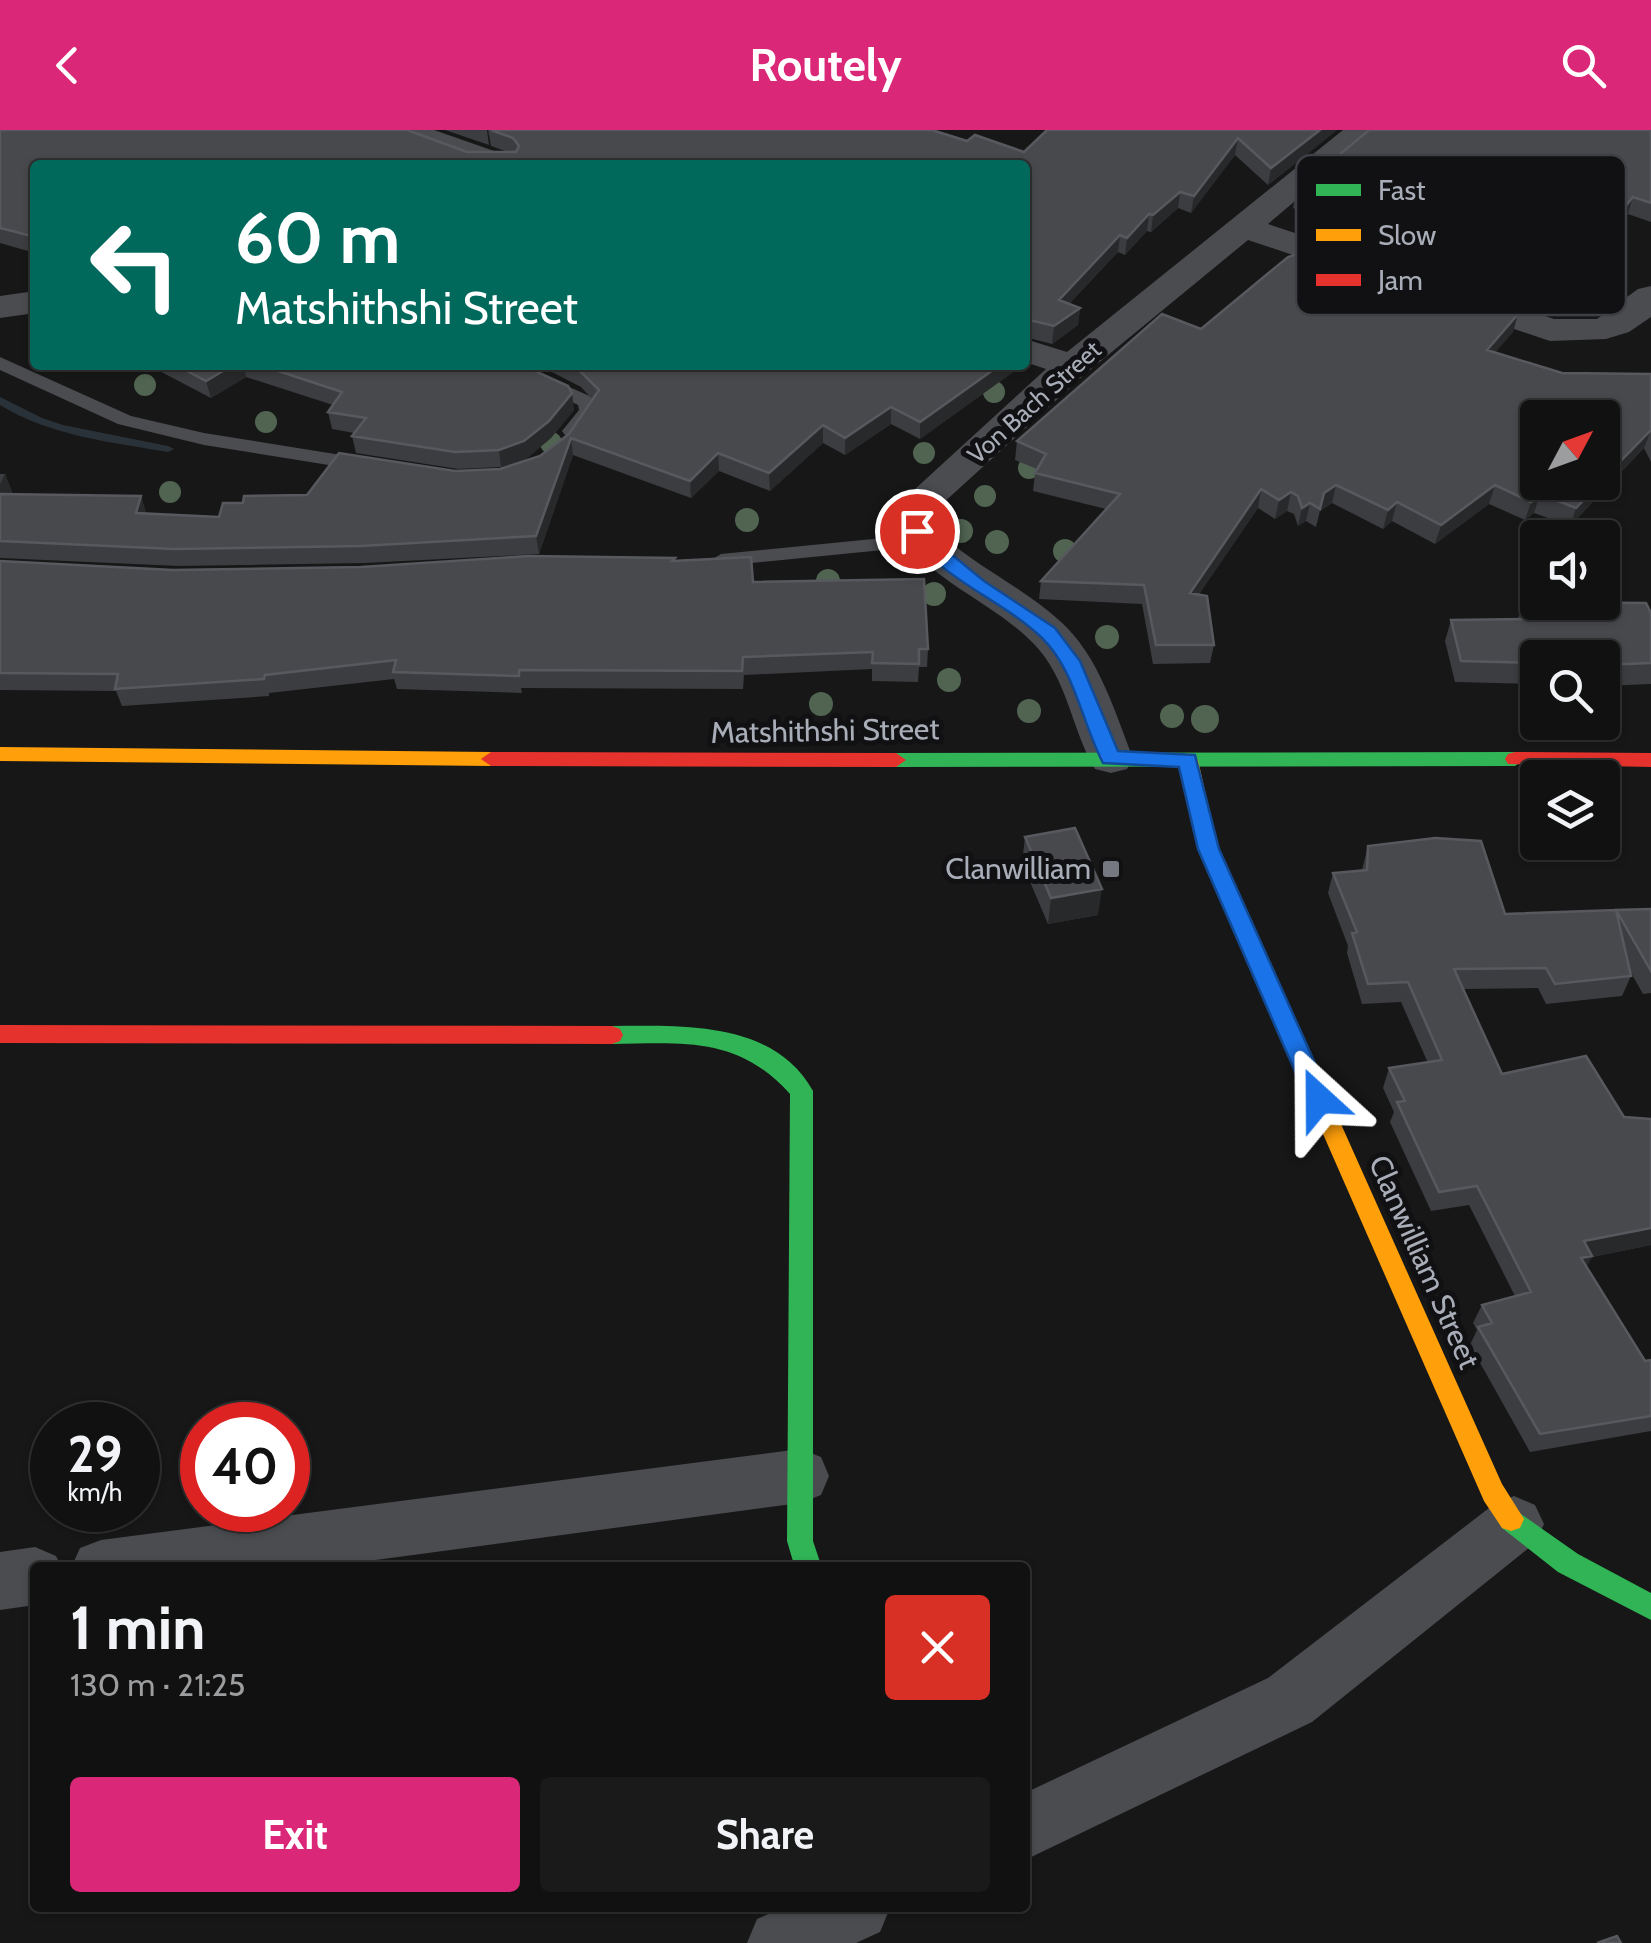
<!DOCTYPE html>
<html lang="en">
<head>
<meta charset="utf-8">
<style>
	:root { --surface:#111; --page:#1a1a1a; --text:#f1f3f6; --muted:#9c9d9f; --line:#303131; --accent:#db2777 }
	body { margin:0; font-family:Cabin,sans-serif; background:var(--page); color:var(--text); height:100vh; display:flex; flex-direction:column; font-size:38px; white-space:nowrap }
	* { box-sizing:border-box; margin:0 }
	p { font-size:32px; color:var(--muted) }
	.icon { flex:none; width:55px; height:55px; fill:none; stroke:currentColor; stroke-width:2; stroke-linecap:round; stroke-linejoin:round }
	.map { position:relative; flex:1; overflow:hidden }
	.side { position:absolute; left:30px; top:1432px; width:1000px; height:350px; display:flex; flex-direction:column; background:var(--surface); border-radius:10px; box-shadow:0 2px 8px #0004,0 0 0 2px var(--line) }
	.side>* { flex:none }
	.top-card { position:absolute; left:30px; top:30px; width:1000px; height:210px; border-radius:10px; box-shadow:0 2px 8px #0004,0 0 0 2px var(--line); background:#00695c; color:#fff; overflow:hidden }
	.needle { width:65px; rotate:49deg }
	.controls { position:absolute; left:1520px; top:270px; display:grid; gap:20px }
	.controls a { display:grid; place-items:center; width:100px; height:100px; border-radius:10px; background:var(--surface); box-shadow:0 2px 8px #0004,0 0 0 2px var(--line); font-size:50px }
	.speed { position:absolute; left:30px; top:1272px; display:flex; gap:20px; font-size:50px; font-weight:700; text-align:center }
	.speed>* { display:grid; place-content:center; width:130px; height:130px; border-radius:50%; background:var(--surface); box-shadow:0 2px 8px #0004,0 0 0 2px var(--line); line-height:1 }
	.speed small { font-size:25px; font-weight:400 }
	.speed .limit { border:15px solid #d22; background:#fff; color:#111 }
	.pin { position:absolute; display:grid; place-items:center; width:85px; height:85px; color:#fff; margin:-42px; border:5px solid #fff; border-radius:50%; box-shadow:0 2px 10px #0007 }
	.me { position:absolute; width:110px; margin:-55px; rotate:336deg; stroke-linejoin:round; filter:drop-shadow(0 0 8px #0008) }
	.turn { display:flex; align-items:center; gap:35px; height:210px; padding:0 40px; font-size:45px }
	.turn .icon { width:130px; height:130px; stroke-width:2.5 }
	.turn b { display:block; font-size:70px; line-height:85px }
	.round { display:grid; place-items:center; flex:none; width:105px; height:105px; border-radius:10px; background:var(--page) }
	.head { display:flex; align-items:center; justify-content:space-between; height:170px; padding:0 40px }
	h1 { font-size:60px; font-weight:800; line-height:75px }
	.action { display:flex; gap:20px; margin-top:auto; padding:20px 40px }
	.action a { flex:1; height:115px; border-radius:10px; background:var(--accent); color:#fff; font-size:40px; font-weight:800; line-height:115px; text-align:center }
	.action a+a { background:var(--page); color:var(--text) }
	header { display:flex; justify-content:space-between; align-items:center; height:130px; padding:0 40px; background:var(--accent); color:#fff; font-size:45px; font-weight:800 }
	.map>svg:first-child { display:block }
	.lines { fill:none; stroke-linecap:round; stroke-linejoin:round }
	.stream { fill:#2a3239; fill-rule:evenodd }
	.lane { fill:#4b4c50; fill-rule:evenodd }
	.street { fill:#4b4c50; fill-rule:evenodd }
	.fast { fill:#30b455; fill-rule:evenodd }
	.slow { fill:#ff9f0a; fill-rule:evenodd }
	.jam { fill:#e5322d; fill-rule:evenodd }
	.tree { fill:#506451 }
	.wall { fill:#3c3d40 }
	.shaded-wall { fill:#28292a }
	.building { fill:#48494d; stroke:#57595e; stroke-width:2.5 }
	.route { fill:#1a73e8; stroke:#114b97; stroke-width:2.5 }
	.poi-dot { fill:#757880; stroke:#111113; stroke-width:4 }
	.labels { text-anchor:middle; stroke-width:10; stroke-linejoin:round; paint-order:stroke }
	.far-street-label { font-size:25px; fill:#a8adb8; stroke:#111113 }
	.street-label { font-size:30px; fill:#a8adb8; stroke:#111113 }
	.poi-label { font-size:30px; fill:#a8adb8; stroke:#111113; text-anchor:end }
	.key { fill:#111113; stroke:#3e4045; stroke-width:2.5 }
	.key-label { font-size:28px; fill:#a8adb8 }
</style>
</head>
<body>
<header><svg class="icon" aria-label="back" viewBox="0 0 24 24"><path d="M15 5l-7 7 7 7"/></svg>Routely<svg class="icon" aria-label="search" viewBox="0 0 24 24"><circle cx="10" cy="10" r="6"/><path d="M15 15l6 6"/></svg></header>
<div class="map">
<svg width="1651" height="1813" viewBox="0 0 1651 1813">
	<rect width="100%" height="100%" fill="#171717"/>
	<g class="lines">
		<path class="stream" d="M0,267L42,288L63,295L168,316L174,319L168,322C111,312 50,306 0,275Z"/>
		<path class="lane" d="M0,227L131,286L204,303L366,329L376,335L366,341L204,315L118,294L0,240Z
			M496,235H520L594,268L598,280L579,305H565L562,301L579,280L578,275Z
			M883,408L930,411L940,417L930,423L883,420L721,436L711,430L721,424Z"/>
		<path class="street" d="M387,0H434L514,28L518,35H471L392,7Z
			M1343,0H1379L1268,94L1554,189H1597L1638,159L1651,156V187L1629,202L1606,209L1550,211L1248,110L1085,244L942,374L937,399L945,408C981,439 1025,459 1060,491C1099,526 1114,580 1133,628L1127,639L1111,643L1095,639C1071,599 1068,549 1034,514C992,471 931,452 897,401L903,370L1046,239L1025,232V209L1067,222Z
			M35,161V183L0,188V166Z
			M800,1319L821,1327L829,1346L821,1365L800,1373L316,1438H71L80,1418L101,1410Z
			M1514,1366L1535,1375L1544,1394L1535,1413L1312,1592L1025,1730V1663L1268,1548L1493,1375Z
			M35,1417L56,1426L62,1438H35V1475L0,1480V1422Z
			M782,1778H890L880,1802L856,1813H747L757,1789Z"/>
		<path class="fast" d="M1515,622L1525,629L1515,636L896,637L886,630L896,623Z
			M612,896C681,896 774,890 813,961V1411L822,1438H795L787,1411L790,964C738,906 684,913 612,914L604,911L601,905L604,899Z
			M1511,1377L1578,1424L1651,1463V1490L1558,1442L1502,1398L1498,1389L1502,1380Z"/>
		<path class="slow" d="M0,617L491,622L501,629L491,636L0,631Z
			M1188,623L1198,630L1218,719L1502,1354L1524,1389L1520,1398L1511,1401L1502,1398L1484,1371L1198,719L1178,630Z"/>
		<path class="jam" d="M491,622L896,623L906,630L896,637L491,636L481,629Z
			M1515,622L1651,623V637L1508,634L1505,629L1508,624Z
			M0,895L612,896L620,899L623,905L620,911L612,914L0,913Z"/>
	</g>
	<g class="tree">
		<circle cx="145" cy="255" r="11"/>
		<circle cx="994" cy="262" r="11"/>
		<circle cx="266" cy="292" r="11"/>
		<circle cx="551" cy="313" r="11"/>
		<circle cx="924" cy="323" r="11"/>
		<circle cx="1029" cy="338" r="11"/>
		<circle cx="170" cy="362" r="11"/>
		<circle cx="985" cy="366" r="11"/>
		<circle cx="747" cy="390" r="12"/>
		<circle cx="961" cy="401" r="12"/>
		<circle cx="997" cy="412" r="12"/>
		<circle cx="1065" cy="421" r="12"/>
		<circle cx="828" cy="451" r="12"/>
		<circle cx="934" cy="464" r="12"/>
		<circle cx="1107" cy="507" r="12"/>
		<circle cx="949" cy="550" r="12"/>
		<circle cx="821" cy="574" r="12"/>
		<circle cx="1029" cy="581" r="12"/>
		<circle cx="1172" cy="586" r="12"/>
		<circle cx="1205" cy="589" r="14"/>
	</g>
	<path class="wall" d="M0,0L467,22H508L491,16L488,0L967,11L1024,22L1047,0H1337L1268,55L1235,25L1191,83L1178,78L1151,102L1147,101L1125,125L1118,122L1069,174L1080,178L1078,195L1052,214L1025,207V35H35V123L0,113Z
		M445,0H487L489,15Z
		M1651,0V92L1628,84L1556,171L1543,167L1534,178L1453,151L1457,134L1476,113L1405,82L1378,108L1293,78L1296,61Z
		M1427,167L1513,202L1495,222L1562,243L1651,244V332L1644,318L1570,396L1534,383L1525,390L1489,374L1435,414L1392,391L1383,399L1332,373L1320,381L1316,397L1306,391L1298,396L1294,384L1287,381L1275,389L1258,378L1199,464L1214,515L1210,533L1153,534L1142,474L1039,469L1041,451L1106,379L1033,361L1035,343L1037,339L1015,330L1017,311L1201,199Z
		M148,235H522L574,280L551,308L526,329L501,337L458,339L356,323L352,306L354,303L332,299L328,282L333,275L246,247L211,268Z
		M528,235H1023L920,309L891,294L845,325L823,313L770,361L719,341L691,368L573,325L539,424L365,433L179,436L0,428V344H5L12,362L11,364L141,366L146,383L219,387L243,373L307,365L455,341L500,339L540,326L569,304L593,270L581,257L554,243Z
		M675,430L753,452L928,519L927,537H919L918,552L872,551V539L744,545L743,559L521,558L522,563L397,559L394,549L269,563V566L122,576L116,561L0,560V431L173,440Z
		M1524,466L1651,483V554L1602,556V528H1538V567L1532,554L1455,552L1445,511L1451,490L1518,489Z
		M1025,707L1098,785L1048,794L1022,733Z
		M1368,716L1505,784L1651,779V863L1643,864L1630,841L1631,846L1622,866L1546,874L1538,858L1463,859L1502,944L1624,987L1651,989V1115L1592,1127L1586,1137L1645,1231L1651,1230V1301L1530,1322L1470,1215L1477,1200L1473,1193L1482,1175L1515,1166L1469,1075L1431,1081L1390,992L1394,982L1383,958L1389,938L1428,933L1401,872L1362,874L1347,823L1348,816L1328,763L1333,743L1362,740Z"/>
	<path class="shaded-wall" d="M1320,0H1337L1268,55L1271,38Z
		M1238,8L1235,25L1191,83L1194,66Z
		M1180,62L1178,78L1151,102L1153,85Z
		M1409,65L1405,82L1378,108L1382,91Z
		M1633,67L1628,84L1556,171L1561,154Z
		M1149,84L1147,101L1125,125L1127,108Z
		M1120,105L1118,122L1057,187L1059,170Z
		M1548,150L1543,167L1534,178L1539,161Z
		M1080,178L1078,195L1052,214L1054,196Z
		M1518,184L1513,202L1482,238L1487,220Z
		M233,235H244L246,247L211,268L206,251Z
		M1000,235H1023L920,309V292Z
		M572,263L574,280L551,308L526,329L501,337L499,320Z
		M891,277V294L845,325V308Z
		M823,295V313L770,361L769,343Z
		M1651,300L1644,318L1570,396L1576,378L1601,352H1602V350Z
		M571,308L573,325L539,424L536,406Z
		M718,323L719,341L691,368L690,351Z
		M5,344L12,362L2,381L0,377V354Z
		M1336,355L1332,373L1320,381L1316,397L1324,363Z
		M1495,355L1489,374L1435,414L1441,395Z
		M1261,359L1258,378L1187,481L1190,463Z
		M1291,362L1287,381L1275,389L1279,370Z
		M1540,364L1534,383L1525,390L1531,372Z
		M141,366L146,384L136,383Z
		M1397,372L1392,391L1383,399L1388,380Z
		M1310,373L1306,391L1298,396L1302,378Z
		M1102,759L1098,785L1048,794L1051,768Z
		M1651,1098V1115L1592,1127L1582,1145L1571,1147L1584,1111Z"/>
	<path class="building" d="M0,0H407L467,22H516L519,16L513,8L491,0H932L967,11L975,5L1024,22L1047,0H1320L1271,38L1238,8L1194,66L1180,62L1153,85L1149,84L1127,108L1120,105L1059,170L1080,178L1054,196L1025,189V35H35V107L0,98Z
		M1369,0H1651V73L1633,67L1561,154L1548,150L1539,161L1457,134L1488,99L1409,65L1382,91L1296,61Z
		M1317,118L1427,167L1436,157L1518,184L1487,220L1562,243L1651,244V300L1602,350V288H1538V352H1601L1576,378L1540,364L1531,372L1495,355L1441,395L1397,372L1388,380L1336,355L1324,363L1320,379L1310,373L1302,378L1298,366L1291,362L1279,370L1261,359L1190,463L1207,466L1214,515H1156L1144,455L1041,451L1120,364L1035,343L1046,324L1017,311L1162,184L1201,199L1288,127Z
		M176,235H233L206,251Z
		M260,235H522L568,256L572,263L549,291L524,311L499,320L455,322L352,306L366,288L328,282L342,262Z
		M569,235H1000L920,292L891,277L845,308L823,295L769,343L718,323L690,351L571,308L536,406L361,416L174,419L0,411V364L141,366L136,383L219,387L223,373H243L244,366L307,365L339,323L455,341L500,339L540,326L569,304L599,260L579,240Z
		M529,426L675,428L672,431L751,427L753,452L924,449L928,519H919V534L872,533L873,522L743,527L742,541L519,540V546L393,542L396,530L265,545L264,549L115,559L118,544L0,543V431L173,440L361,437Z
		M1524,466H1538V472L1646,473L1651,483V533L1602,535V528H1538V533L1461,531L1451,490L1532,489Z
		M1075,698L1102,759L1051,768L1025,707Z
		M1435,708L1481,711L1505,784L1616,780L1631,846L1555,854L1546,838L1454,839L1502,944L1586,926L1624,987L1651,989V1098L1584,1111L1592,1126L1581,1128L1645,1231L1651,1230V1286L1540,1304L1478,1197L1492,1193L1482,1175L1531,1162L1477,1056L1439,1062L1397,972L1405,971L1389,938L1442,930L1408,852L1368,854L1352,803L1357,802L1333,743L1367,740L1368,716Z
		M1651,779V841L1616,780Z
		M1617,1806L1621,1813H1597Z"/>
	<path class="route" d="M917,396L984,451L1055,498L1080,531L1118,621L1195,625L1219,719L1331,969L1327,975H1311L1307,969L1198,719L1179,637L1103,633C1082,593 1075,540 1042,508C1000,468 943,451 908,401Z"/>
	<rect class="poi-dot" x="1101" y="729" width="20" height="20" rx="5"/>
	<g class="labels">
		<g class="far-street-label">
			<text transform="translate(1034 272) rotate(-42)" y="9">Von Bach Street</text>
		</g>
		<g class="street-label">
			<text transform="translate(825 601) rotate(-1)" y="10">Matshithshi Street</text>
			<text transform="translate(1424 1132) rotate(66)" y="10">Clanwilliam Street</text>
		</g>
		<g class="poi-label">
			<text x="1091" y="749">Clanwilliam</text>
		</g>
	</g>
	<rect x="1296" y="25" width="330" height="160" rx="15" class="key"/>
	<rect x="1316" y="54" width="45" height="12" fill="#30b455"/>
	<rect x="1316" y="99" width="45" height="12" fill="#ff9f0a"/>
	<rect x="1316" y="144" width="45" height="12" fill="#e5322d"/>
	<g class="key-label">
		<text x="1378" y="70">Fast</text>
		<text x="1378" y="115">Slow</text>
		<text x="1378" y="160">Jam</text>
	</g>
</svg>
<div class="controls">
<a><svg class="needle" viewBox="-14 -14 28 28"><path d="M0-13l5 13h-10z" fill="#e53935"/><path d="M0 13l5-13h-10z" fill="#9c9d9f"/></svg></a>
<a><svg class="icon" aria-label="sound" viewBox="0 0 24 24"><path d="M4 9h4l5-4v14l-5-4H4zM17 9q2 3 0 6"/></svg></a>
<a><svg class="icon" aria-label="search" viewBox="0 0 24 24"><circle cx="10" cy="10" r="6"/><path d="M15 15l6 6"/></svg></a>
<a><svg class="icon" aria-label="layers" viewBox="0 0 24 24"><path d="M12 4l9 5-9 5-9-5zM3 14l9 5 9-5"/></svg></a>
</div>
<div class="speed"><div>29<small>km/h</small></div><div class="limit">40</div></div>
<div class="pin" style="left:917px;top:401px;background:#d93025"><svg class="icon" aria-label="arrive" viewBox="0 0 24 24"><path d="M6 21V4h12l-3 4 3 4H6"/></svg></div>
<svg class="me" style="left:1319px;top:969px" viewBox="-20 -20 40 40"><path d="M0-17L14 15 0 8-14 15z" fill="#1a73e8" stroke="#fff" stroke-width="4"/></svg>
<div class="top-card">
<div class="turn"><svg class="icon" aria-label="left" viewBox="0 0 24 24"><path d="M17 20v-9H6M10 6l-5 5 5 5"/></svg><div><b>60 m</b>Matshithshi Street</div></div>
</div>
<section class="side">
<div class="head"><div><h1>1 min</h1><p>130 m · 21:25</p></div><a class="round" style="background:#d93025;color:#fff"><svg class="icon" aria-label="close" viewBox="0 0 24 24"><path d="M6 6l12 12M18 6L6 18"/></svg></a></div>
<div class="action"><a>Exit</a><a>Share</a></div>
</section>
</div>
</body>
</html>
